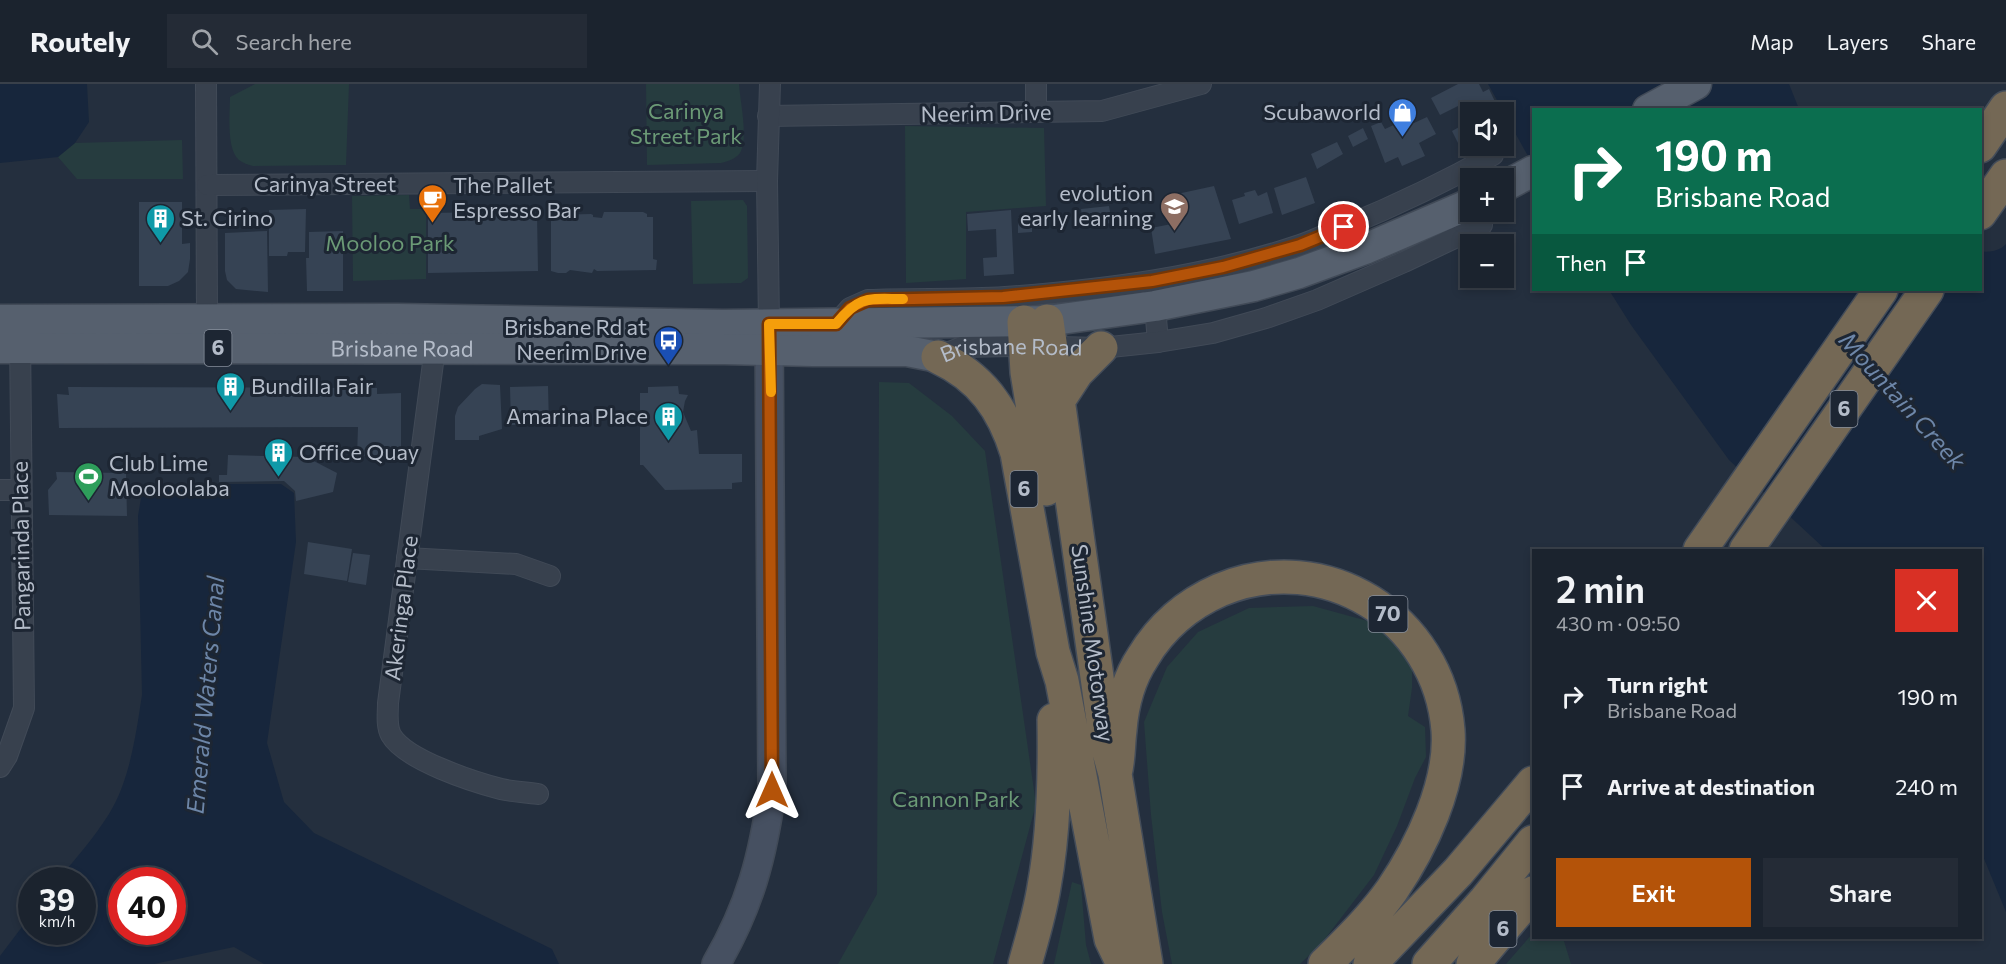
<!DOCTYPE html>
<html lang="en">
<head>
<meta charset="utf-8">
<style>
	:root { --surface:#1b232e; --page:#242b36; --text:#f1f3f6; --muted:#a0a4aa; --line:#39404a; --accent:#b45309 }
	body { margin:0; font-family:Commissioner,sans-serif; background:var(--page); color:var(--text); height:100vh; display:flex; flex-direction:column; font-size:22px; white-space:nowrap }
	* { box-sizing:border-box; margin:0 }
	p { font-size:20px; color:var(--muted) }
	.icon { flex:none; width:33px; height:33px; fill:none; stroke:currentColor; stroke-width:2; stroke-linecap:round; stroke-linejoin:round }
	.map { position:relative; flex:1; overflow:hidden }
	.side { position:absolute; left:1532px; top:465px; width:450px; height:390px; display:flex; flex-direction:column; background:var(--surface); border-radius:0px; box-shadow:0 3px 9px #0003,0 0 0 2px var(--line) }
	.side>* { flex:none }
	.banner { position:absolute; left:1532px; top:24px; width:450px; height:183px; border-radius:0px; box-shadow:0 3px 9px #0003,0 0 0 2px var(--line); background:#0b6e4f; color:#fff; overflow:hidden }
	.buttons { position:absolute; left:1460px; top:18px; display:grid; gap:12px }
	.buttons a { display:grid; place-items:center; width:54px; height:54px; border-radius:0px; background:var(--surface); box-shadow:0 3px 9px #0003,0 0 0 2px var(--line); font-size:30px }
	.speed { position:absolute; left:18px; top:783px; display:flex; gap:12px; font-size:30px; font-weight:700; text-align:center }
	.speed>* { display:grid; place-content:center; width:78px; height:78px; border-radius:50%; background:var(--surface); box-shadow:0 3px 9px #0003,0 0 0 2px var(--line); line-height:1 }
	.speed small { font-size:15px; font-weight:400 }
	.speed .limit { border:9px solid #d22; background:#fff; color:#111 }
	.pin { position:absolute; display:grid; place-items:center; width:51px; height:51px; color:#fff; margin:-26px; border:3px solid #fff; border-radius:50%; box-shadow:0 2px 6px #0007 }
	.me { position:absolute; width:66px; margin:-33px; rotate:0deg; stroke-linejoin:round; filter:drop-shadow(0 0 4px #0008) }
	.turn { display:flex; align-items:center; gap:21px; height:126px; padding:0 24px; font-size:27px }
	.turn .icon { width:78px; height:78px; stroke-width:2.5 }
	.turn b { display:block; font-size:42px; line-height:51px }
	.then { display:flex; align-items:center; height:57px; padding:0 24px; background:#0003; gap:12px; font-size:22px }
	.round { display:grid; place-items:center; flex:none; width:63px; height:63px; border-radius:0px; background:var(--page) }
	.headline { display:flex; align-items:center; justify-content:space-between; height:102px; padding:0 24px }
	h1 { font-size:36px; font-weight:600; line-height:45px }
	.action { display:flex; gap:12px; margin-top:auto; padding:12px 24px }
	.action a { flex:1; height:69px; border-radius:0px; background:var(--accent); color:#fff; font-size:24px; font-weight:600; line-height:69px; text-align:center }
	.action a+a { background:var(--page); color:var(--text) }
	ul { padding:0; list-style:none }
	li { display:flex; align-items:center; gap:18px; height:90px; padding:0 24px }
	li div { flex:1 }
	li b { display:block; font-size:22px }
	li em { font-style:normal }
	header { display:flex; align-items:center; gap:36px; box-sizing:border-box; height:84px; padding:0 30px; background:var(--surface); border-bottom:2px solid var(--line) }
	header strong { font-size:28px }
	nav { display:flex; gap:33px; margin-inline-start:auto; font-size:21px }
	.search { width:420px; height:54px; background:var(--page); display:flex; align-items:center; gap:15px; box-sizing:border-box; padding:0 21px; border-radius:0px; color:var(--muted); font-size:22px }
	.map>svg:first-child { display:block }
	.green { fill:#263c3f }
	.water { fill:#17263c; fill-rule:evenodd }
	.building { fill:#364354 }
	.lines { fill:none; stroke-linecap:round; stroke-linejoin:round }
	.street-casing { stroke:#414a57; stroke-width:22 }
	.secondary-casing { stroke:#414a57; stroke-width:30 }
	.primary-casing { stroke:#414a57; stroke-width:33 }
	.highway-casing { stroke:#434c59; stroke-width:36 }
	.street { stroke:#38414e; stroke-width:20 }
	.secondary { stroke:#465061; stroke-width:27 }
	.primary { stroke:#56606e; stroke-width:30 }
	.highway { stroke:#746855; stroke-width:33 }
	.route-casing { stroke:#753606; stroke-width:15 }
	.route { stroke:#b45309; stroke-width:10 }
	.slow { stroke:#f59e0b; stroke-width:10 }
	.labels { text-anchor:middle; stroke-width:6; stroke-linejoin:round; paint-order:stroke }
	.shield { fill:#1d2633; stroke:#878f9c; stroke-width:1.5 }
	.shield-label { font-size:21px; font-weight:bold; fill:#b4bcc9 }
	.park-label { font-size:22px; fill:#6b9a76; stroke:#1d2633 }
	.poi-label { font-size:22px; fill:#b4bcc9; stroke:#1d2633; text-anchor:start }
	.street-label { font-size:22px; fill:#b4bcc9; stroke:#1d2633 }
	.water-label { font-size:24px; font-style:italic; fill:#6d86a8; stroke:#1d2633 }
</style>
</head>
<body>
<header>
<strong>Routely</strong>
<div class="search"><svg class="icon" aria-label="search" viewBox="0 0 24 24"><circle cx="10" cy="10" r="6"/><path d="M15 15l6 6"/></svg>Search here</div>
<nav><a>Map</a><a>Layers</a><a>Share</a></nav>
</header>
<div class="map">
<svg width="2006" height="880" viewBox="0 0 2006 880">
	<rect width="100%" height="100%" fill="#242f3e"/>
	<path class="green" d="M255,0H349L346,81L253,82C248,81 243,79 239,76C226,65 230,29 230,13Z
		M646,0H739C740,17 748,51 741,67C738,74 729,77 721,79L647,81Z
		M905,42L1044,44L1046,122L966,128V195L906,199Z
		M182,56L183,95H77L58,73L75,59Z
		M409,111L410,125H426V195L353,197L352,112Z
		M743,116L747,122L748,194L741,199L693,200L691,117Z
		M879,298L909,299L952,332L985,367L1036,720L993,880H838L877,810Z
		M1313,522L1375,539L1412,581V604L1408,632L1425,643L1426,673L1415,694L1397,742L1374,791L1321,860L1300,880H1172L1162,828L1151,731L1144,638L1167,583L1198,548L1249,524Z
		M1072,798L1081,801L1086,861L1091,880H1054Z
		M1533,849V854H1563L1571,880H1506Z"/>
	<path class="water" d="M0,0H87L89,38L75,59L58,73L0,79Z
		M1488,0H1789L1799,25L1533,26V81Z
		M2006,160V828L1980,765V466H1826L1729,376L1631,241L1609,206H1980V167C1988,169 2000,167 2006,160Z
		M216,400H281L294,409L296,458L267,659L284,718L314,749L552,865L559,880H264L234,863L154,880H0V872L31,831L32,848H82V796H58C75,775 94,754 109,730C130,696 136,650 142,611L138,432L141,414L152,405ZM122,796H172V848H122Z"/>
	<path class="building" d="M1458,0H1479L1483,8L1489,5L1500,28H1471L1466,18L1440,31L1431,14Z
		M1411,30L1414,39L1427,33L1436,50L1419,59L1425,72L1402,82L1398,73L1385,79L1371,42L1381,38L1385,45L1398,39L1396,36Z
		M1470,37V62H1477L1463,69L1452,47Z
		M1363,44L1368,55L1353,63L1348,52Z
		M1337,58L1343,70L1317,85L1311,70Z
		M1306,93L1315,119L1282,131L1274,104Z
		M1214,102L1231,155L1155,170L1151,144L1182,138L1177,110Z
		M1255,106L1258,112L1267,108L1273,129L1239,140L1232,116L1245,112L1244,109Z
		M139,118H182V160L190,159V175L188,188L179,197L168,202H139Z
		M1109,122L1112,139L1083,142L1081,125Z
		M306,125L305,168H288L287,172H269V126Z
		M1011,126L1014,190L984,192L983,174L997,173L996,145L968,147L967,130Z
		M493,128V130H537L538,187L428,189V129Z
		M604,128H643L647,130V133H653V175L657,176L656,186L597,187L594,185L592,189L570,186L566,189H558L551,187V136L553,131L591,130L593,131V133L602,134Z
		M1032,132V148L1018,149V133Z
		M267,147L268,208L236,205L227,196L225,187V149Z
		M343,147V207H307L306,174H309V148Z
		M482,300L500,301L502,345L479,352V356H455V332L458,323L475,305Z
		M548,302L549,340L511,341L510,303Z
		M678,302L679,310L688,311L685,317L683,328L691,347L697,346L699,370H742V398L732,399V405L665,406L643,381H640V309H648V303Z
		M68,303L377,304V310L401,309V371L357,372L358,343L59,344L57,310L69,311Z
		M228,371L306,373L337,389L333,408L296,417L295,407L284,397L219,398V391H227Z
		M56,388L126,389L127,432L49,431L48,406L57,395Z
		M308,458L352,465L347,497L304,490Z
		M353,469L370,471L366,501L348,498Z"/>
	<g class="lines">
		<defs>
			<g id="street">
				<path d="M206,0L207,236"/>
				<path d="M1036,28V0"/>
				<path d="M768,32L1102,27L1201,0"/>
				<path d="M207,101L767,97"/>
				<path d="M1154,211L1158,258"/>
				<path d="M769,240L767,97L770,0"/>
				<path d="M836,240L850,224L868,216C914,214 960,216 1005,213C1104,206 1205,193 1300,161C1315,156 1331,148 1346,142C1397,121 1445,98 1493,71"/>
				<path d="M435,253V264L388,619C388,629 386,642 391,651C405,676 474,698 501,705C513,708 526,708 538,710"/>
				<path id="s1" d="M938,273L962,263L1014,262L1101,264L1158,258L1213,249L1266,234L1317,216L1404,178L1482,141"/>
				<path d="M0,406H21"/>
				<path d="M407,474L516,480L550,492"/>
				<path d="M0,683L7,672L24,624L20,253"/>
			</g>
			<path id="secondary" d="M716,880C750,822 763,772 772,706L769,244"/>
			<g id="primary">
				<path d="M1648,26L1696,0"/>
				<path d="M1503,103L1533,87"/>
				<path d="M0,236L398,235L723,241L1047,237L1155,222L1254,202L1299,189L1365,165L1470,120"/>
				<path id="s2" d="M0,264L724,265L813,267H907L938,273"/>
			</g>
			<path id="highway" d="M1980,62L2006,24
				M1980,129L2006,92
				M1047,237L1106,657L1115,690L1146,880
				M1024,238L1027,288L1046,405
				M938,273C981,293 1003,324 1017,369L1053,568L1062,597L1111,855L1123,880
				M1058,317L1077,288L1101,264
				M1700,466L1881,206
				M1746,466L1927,206
				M1115,690C1119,675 1118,661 1120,646C1122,620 1129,594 1143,573C1161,543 1188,520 1220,506C1325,462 1439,534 1448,646C1452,700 1421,763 1392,806C1373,833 1348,857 1325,880
				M1025,880C1032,855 1040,829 1044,803C1054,748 1055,692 1054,636
				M1370,880L1458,788L1533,699
				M1429,880L1485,817L1533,758
				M1473,880L1533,809"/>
		</defs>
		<use href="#street" class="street-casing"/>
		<use href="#secondary" class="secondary-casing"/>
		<use href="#primary" class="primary-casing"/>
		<use href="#highway" class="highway-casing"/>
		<use href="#street" class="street"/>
		<use href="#secondary" class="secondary"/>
		<use href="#primary" class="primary"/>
		<use href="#highway" class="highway"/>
	</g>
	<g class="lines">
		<defs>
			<path id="route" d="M772,706L769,240H836L850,224L868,216L1003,213L1152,197L1223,183L1300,161L1344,143"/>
		</defs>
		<use href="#route" class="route-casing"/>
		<use href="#route" class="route"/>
		<path class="slow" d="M771,308L769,240H836C860,211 868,215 903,215"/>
	</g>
	<defs>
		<symbol id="shop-pin" viewBox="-11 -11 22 30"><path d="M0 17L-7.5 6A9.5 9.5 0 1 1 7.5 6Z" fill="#3f7fe0" stroke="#1d2633"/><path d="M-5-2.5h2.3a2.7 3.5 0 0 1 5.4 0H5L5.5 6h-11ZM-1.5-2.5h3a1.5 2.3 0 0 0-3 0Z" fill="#fff"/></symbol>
		<symbol id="cafe-pin" viewBox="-11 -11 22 30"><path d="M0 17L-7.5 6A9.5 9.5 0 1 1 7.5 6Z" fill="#e8710a" stroke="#1d2633"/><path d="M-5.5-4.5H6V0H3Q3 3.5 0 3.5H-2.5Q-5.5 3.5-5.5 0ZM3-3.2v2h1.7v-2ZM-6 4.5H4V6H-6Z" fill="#fff"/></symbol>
		<symbol id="school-pin" viewBox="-11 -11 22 30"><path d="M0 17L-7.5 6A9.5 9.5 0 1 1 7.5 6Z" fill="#8d6e63" stroke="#1d2633"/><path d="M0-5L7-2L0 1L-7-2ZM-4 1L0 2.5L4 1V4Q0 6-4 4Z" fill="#fff"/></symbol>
		<symbol id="building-pin" viewBox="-11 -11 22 30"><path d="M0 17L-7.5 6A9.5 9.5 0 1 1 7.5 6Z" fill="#0f9aa8" stroke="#1d2633"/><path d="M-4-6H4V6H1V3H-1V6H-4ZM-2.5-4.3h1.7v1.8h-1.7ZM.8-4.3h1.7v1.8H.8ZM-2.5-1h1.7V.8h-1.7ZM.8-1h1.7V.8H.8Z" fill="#fff"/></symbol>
		<symbol id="bus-pin" viewBox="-11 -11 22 30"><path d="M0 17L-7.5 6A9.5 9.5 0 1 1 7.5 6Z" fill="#1a4fb4" stroke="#1d2633"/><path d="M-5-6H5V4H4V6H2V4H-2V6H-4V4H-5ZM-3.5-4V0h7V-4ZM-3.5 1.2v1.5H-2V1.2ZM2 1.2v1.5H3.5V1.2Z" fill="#fff"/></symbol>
		<symbol id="stadium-pin" viewBox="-11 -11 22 30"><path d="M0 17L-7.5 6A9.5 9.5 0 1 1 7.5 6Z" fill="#2e9e5b" stroke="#1d2633"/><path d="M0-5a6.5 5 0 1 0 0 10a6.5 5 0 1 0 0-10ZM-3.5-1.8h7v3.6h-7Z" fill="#fff"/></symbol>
	</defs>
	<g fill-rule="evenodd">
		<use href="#shop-pin" x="1386" y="12" width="33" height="45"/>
		<use href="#cafe-pin" x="416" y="98" width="33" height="45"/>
		<use href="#school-pin" x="1158" y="106" width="33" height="45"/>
		<use href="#building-pin" x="144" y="118" width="33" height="45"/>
		<use href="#bus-pin" x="652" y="240" width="33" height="45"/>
		<use href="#building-pin" x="214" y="286" width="33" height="45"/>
		<use href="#building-pin" x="652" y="316" width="33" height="45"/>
		<use href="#building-pin" x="262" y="352" width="33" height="45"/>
		<use href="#stadium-pin" x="72" y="376" width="33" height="45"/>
	</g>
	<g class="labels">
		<g class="shield">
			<rect x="204.5" y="246" width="27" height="36" rx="4.5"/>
			<rect x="1830.5" y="307" width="27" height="36" rx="4.5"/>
			<rect x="1010.5" y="387" width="27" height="36" rx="4.5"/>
			<rect x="1368.5" y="512" width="39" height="36" rx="4.5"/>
			<rect x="1489.5" y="827" width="27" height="36" rx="4.5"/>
		</g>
		<g class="shield-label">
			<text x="218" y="271">6</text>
			<text x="1844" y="332">6</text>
			<text x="1024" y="412">6</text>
			<text x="1388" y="537">70</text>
			<text x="1503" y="852">6</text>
		</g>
		<g class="park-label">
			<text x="686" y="35">Carinya<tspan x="686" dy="25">Street Park</tspan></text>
			<text x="390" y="167">Mooloo Park</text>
			<text x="956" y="723">Cannon Park</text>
		</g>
		<g class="poi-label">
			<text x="1381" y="36" text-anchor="end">Scubaworld</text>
			<text x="453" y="109">The Pallet<tspan x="453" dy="25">Espresso Bar</tspan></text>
			<text x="1153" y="117" text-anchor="end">evolution<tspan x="1153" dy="25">early learning</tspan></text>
			<text x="181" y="142">St. Cirino</text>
			<text x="647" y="251" text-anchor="end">Brisbane Rd at<tspan x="647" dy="25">Neerim Drive</tspan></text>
			<text x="251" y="310">Bundilla Fair</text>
			<text x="648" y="340" text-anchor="end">Amarina Place</text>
			<text x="299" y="376">Office Quay</text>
			<text x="109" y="387">Club Lime<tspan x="109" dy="25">Mooloolaba</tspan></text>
		</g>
		<g class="street-label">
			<text transform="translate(986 29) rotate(-1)" y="8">Neerim Drive</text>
			<text x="325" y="108">Carinya Street</text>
			<text dy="8" stroke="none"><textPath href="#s2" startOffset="402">Brisbane Road</textPath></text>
			<text dy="8" stroke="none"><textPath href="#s1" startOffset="75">Brisbane Road</textPath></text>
			<text transform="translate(21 462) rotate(-91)" y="8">Pangarinda Place</text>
			<text transform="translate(401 524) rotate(-83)" y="8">Akeringa Place</text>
			<text transform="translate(1093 559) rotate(82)" y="8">Sunshine Motorway</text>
		</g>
		<g class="water-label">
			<text transform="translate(1902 317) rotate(48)" y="8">Mountain Creek</text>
			<text transform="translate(206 611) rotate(-85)" y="8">Emerald Waters Canal</text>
		</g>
	</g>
</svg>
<div class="buttons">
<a><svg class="icon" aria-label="sound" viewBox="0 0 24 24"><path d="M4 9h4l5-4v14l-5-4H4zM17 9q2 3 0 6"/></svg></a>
<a>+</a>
<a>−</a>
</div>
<div class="speed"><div>39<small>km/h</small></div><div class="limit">40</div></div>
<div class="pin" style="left:1344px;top:143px;background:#d93025"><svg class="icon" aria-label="arrive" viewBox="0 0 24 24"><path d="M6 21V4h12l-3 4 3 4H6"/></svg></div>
<svg class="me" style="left:772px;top:706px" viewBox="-20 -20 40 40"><path d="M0-17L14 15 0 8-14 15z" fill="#b45309" stroke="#fff" stroke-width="4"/></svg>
<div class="banner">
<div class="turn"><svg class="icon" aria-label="right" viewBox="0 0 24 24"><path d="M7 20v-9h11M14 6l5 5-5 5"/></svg><div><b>190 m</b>Brisbane Road</div></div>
<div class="then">Then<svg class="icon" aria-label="arrive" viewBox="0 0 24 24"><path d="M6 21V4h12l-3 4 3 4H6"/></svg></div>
</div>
<section class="side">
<div class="headline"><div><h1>2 min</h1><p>430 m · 09:50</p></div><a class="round" style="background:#d93025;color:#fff"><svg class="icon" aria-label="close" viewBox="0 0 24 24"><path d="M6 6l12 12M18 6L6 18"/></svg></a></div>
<ul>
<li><svg class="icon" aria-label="right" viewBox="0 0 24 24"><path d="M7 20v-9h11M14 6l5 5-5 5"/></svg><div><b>Turn right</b><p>Brisbane Road</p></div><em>190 m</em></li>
<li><svg class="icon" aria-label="arrive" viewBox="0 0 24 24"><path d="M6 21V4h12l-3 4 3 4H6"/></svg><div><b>Arrive at destination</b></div><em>240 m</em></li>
</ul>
<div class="action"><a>Exit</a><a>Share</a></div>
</section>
</div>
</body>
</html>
